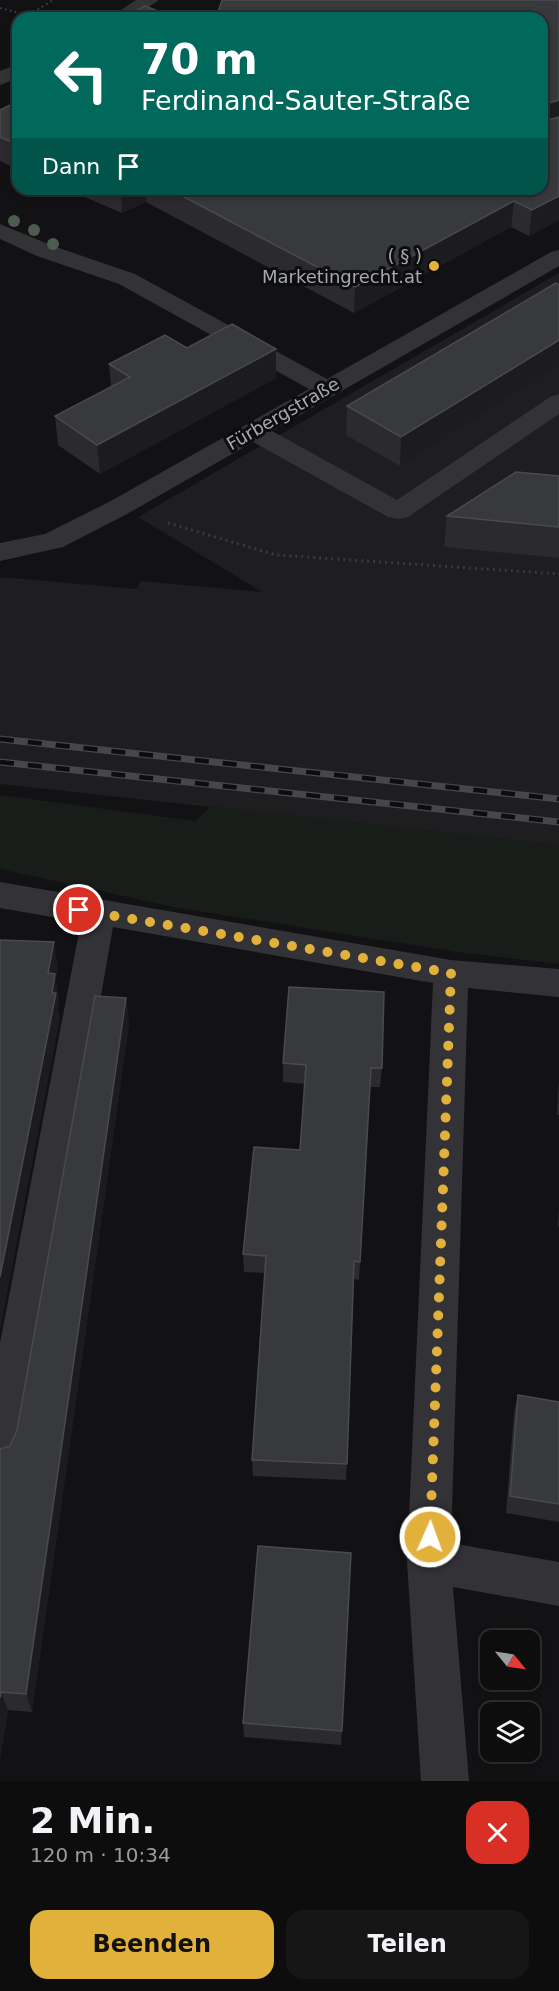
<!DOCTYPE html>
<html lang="de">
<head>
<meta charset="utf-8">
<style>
	:root { --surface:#0e0d0e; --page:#171617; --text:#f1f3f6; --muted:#9b9c9e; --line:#2e2d2e; --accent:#e1b13b }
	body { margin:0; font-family:"DejaVu Sans",sans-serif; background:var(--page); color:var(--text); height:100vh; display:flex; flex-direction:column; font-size:22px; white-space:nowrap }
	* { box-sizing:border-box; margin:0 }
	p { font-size:20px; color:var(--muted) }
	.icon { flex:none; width:33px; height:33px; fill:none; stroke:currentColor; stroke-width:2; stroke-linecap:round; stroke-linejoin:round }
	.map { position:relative; height:1781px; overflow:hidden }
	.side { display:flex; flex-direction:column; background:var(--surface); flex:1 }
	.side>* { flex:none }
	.guide { position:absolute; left:12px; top:12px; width:536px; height:183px; border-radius:18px; box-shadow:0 3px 9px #0003,0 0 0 2px var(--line); background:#00695c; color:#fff; overflow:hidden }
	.needle { width:39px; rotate:120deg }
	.controls { position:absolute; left:480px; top:1630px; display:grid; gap:12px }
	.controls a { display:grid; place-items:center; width:60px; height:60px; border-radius:12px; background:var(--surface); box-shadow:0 3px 9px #0003,0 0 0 2px var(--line); font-size:30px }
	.pin { position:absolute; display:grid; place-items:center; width:51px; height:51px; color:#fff; margin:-26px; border:3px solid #fff; border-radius:50%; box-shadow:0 2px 6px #0007 }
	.me { position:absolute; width:66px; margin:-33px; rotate:2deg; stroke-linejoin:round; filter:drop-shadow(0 0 4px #0008) }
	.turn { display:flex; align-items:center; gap:21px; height:126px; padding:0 30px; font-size:27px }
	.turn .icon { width:78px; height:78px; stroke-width:2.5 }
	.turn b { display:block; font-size:42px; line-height:51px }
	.then { display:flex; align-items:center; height:57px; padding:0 30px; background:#0003; gap:12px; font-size:22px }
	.round { display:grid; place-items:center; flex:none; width:63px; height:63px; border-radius:18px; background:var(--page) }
	.head { display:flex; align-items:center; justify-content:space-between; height:102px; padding:0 30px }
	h1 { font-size:36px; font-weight:800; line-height:45px }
	.action { display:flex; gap:12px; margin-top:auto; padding:12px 30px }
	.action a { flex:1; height:69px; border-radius:18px; background:var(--accent); color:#111; font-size:24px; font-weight:800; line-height:69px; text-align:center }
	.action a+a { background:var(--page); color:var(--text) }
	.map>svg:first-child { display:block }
	.built { fill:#1e1e20 }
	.green { fill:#181d19 }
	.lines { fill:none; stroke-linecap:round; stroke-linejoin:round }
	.path-far1 { stroke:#393a3e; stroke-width:2; stroke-dasharray:2 3; stroke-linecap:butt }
	.path { stroke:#393a3e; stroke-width:3; stroke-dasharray:2 4; stroke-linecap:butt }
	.minor { fill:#333337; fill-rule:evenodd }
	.rail-casing { stroke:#46474c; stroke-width:7 }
	.rail { stroke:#0d0d0e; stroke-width:4.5; stroke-dasharray:14; stroke-linecap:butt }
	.tree { fill:#4c5d4f }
	.wall { fill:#2b2b2e }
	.shaded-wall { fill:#1c1b1d }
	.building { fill:#38393c; stroke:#494a4f; stroke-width:1.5 }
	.route { stroke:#e1b13b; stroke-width:10; stroke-dasharray:0 18 }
	.poi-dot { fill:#e1b13b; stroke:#0d0d0e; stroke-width:2 }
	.labels { text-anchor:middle; stroke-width:6; stroke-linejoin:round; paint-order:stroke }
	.far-poi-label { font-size:18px; fill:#a4a8b2; stroke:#0d0d0e; text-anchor:end }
	.far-street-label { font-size:18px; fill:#a4a8b2; stroke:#0d0d0e }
</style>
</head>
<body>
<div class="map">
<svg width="559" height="1781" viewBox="0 0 559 1781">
	<rect width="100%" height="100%" fill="#121113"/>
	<path class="built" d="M559,273V845L0,784V577L137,589L140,581L262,592L138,517Z"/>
	<path class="green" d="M0,795L195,821L211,806L559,845V964L457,952L173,907L0,869Z"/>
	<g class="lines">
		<path class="path-far1" d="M0,8L38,18
			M29,15L53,0"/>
		<path class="path" d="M168,523L276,555L559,574"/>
		<path class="minor" d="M136,0H159L132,18H109Z
			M18,64V78L0,85V71Z
			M0,224L53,246L135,274L327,379L551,252L559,250V266L272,431L397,500L550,397L559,394V414L408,517L398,519L388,517L253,442L127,514L63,547L0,561V543L45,534L109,502L309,389L119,284L37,256L0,239Z
			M0,882L451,960L559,969V997L468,988L451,1543L559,1562V1606L453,1587L469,1781H421L407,1561L433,983L113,927L21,1452L15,1466L0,1472V1343L81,922L0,908Z"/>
		<defs>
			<path id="rail" d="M0,739L559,799
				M0,762L559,822"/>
		</defs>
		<use href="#rail" class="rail-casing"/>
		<use href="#rail" class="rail"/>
	</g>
	<g class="tree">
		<circle cx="14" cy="221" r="6"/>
		<circle cx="34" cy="230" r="6"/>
		<circle cx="53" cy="244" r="6"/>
	</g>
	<path class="wall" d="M559,0V220L529,236L511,227L354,313L146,202L122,213L66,189H542Z
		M18,101V169L0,161V110Z
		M559,285V366L400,466L346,435L347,406Z
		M187,348L276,349V378L100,474L58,445L55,416L111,387L109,364Z
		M559,476V558L444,547L447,516Z
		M126,998L129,1024L32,1712L8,1710L0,1759V1449L10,1446L17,1430Z
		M283,1063L382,1068L380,1087H370L359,1280L354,1279L346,1480L253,1476L252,1460L264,1273L244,1272L243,1254L300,1150L305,1084L283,1082Z
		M559,1078V1115H557Z
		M559,1205V1226H558Z
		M518,1395L559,1402V1522L506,1513L514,1413Z
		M243,1723L342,1731L341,1745L244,1737Z"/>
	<path class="shaded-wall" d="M559,100V125L542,129L543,105Z
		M121,189H145L146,202L122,213Z
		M559,196V220L529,236L532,210Z
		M514,201L511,227L354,313L355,287Z
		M559,340V366L400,466L401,437Z
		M276,349V378L100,474L97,445Z
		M54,942L58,969L56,979L59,1000L58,1007L60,1019L0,1331V1277L48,973Z
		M126,998L129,1024L32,1712L26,1694Z
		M1,1692L8,1710L0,1759V1698Z"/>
	<path class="building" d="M222,0H559V100L543,105L544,121L559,117V196L532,210L514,201L355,287L169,189H542V18H216Z
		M145,6L176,18H122Z
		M18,101V145L0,137V110Z
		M556,283L559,285V340L401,437L347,406Z
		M232,324L276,349L97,445L55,416L130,377L109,364L165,335L187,348Z
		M516,472L559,476V527L447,516Z
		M0,940L54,942L48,973L55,974L52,993H56L0,1277Z
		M289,987L384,992L382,1068H371L360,1262L354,1261L347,1464L252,1460L266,1256L243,1254L254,1147L300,1150L306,1065L283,1063Z
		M95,996L126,998L26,1694L1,1692L0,1698V1449L10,1446L17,1430Z
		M518,1395L559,1402V1504L510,1496Z
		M258,1546L351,1553L342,1731L243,1723Z"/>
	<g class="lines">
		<path class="route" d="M79,910L451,973L430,1537"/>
	</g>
	<circle class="poi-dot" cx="434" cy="266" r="6"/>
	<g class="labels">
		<g class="far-poi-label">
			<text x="422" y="262">( § )<tspan x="422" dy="21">Marketingrecht.at</tspan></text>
		</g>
		<g class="far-street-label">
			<text transform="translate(283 414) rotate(-30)" y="6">Fürbergstraße</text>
		</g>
	</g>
</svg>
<div class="controls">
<a><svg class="needle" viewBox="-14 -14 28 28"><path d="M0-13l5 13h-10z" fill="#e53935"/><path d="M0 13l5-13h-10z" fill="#9b9c9e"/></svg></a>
<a><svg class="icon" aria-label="layers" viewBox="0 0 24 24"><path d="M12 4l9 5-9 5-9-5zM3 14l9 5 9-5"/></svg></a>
</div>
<div class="pin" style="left:79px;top:910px;background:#d93025"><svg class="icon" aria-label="arrive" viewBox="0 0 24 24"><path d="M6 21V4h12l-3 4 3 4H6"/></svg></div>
<svg class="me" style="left:430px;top:1537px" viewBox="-20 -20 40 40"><circle r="17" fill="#e1b13b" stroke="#fff" stroke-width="3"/><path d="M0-11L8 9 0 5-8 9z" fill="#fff"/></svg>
<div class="guide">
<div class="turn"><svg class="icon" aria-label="left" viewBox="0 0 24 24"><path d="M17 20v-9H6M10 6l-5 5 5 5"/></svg><div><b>70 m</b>Ferdinand-Sauter-Straße</div></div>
<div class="then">Dann<svg class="icon" aria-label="arrive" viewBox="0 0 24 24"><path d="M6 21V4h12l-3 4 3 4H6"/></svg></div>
</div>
</div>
<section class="side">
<div class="head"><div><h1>2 Min.</h1><p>120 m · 10:34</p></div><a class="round" style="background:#d93025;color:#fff"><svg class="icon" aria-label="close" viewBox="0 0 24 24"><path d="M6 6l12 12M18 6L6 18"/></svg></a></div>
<div class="action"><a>Beenden</a><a>Teilen</a></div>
</section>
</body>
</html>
